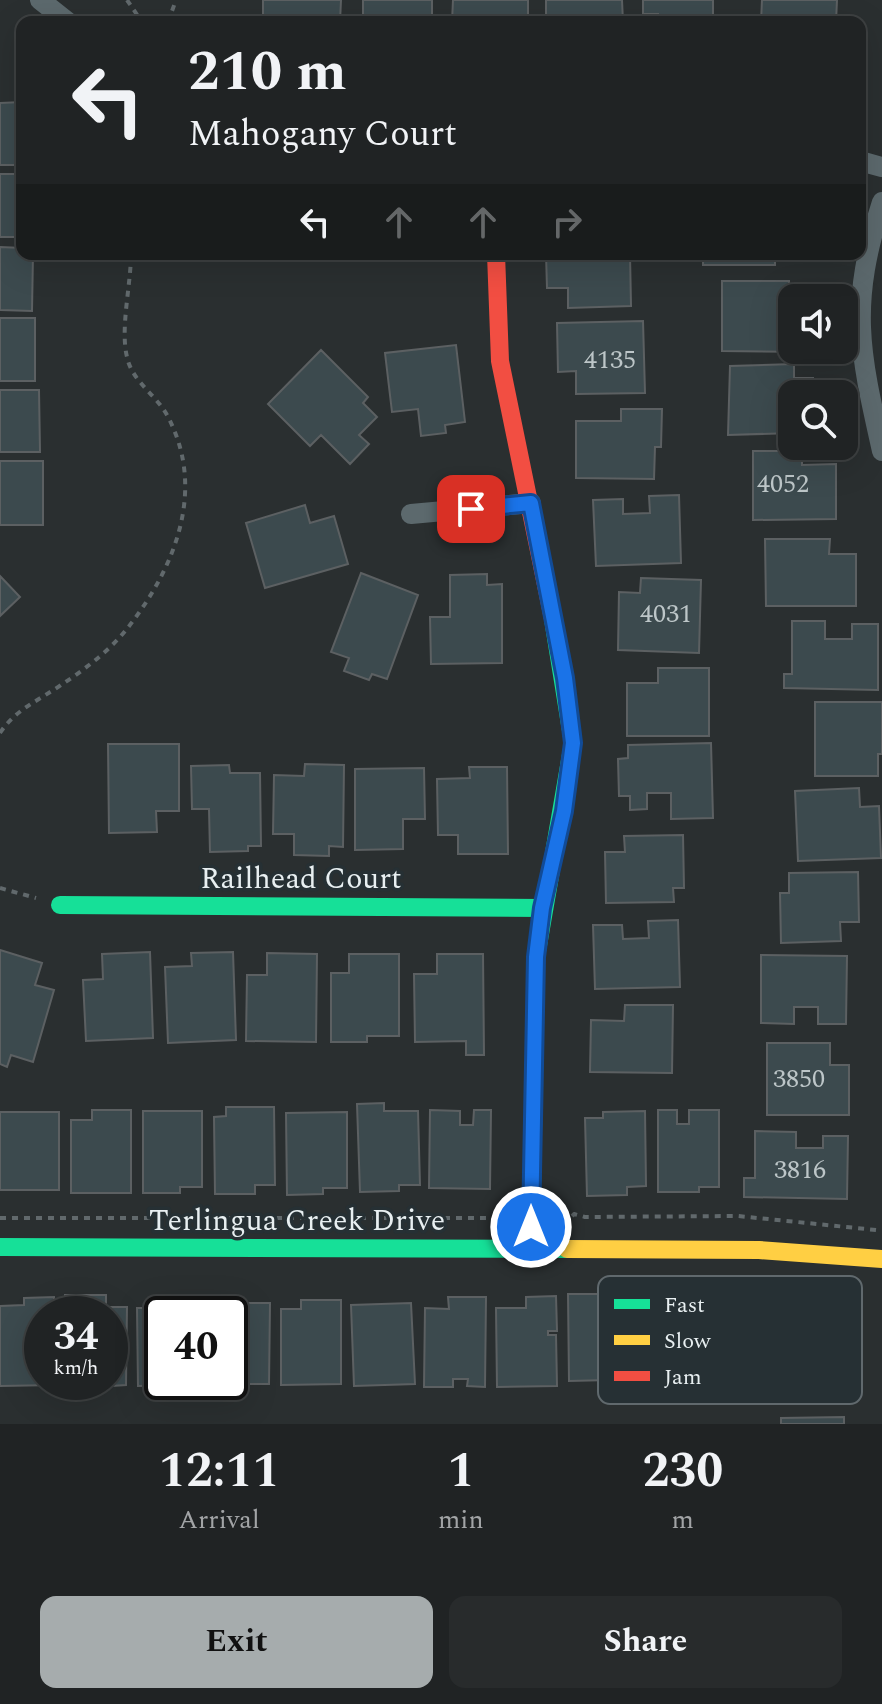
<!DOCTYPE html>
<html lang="en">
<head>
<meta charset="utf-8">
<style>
	:root { --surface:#202324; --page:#282b2c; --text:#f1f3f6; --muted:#a2a4a6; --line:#3d4041; --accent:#a6acad }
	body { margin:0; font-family:Spectral,serif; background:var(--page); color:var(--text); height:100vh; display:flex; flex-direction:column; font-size:30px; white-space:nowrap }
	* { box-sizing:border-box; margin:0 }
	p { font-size:26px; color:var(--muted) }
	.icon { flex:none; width:44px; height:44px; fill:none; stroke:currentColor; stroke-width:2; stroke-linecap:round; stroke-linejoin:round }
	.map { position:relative; height:1424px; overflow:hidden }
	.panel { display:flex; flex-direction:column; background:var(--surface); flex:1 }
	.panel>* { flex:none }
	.hud { position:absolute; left:16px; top:16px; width:850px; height:244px; border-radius:16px; box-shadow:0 8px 32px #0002,0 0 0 2px var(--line); background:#202324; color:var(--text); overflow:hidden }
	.buttons { position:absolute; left:778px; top:284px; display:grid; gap:16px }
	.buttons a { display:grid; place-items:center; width:80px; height:80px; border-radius:16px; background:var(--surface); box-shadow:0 8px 32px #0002,0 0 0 2px var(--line); font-size:40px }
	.speed { position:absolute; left:24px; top:1296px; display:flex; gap:16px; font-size:40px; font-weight:700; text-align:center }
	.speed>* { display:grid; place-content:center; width:104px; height:104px; border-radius:50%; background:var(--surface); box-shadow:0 8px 32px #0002,0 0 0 2px var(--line); line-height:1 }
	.speed small { font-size:20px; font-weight:400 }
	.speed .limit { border:4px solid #111; border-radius:12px; background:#fff; color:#111 }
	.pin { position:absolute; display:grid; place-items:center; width:68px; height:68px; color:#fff; margin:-34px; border-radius:16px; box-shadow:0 4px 12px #0006 }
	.me { position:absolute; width:88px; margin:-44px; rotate:0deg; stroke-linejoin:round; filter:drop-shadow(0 0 6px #0008) }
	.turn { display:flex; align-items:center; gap:28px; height:168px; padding:0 40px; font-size:36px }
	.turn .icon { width:104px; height:104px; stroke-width:2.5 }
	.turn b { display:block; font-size:56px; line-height:68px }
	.lanes { display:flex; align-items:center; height:76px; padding:0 40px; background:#0003; justify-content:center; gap:40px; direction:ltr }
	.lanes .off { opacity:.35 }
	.eta { display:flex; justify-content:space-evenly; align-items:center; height:136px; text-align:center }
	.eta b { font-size:48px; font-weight:700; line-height:56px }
	.primary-button { display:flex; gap:16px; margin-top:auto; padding:16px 40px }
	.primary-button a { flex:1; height:92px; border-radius:16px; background:var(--accent); color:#111; font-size:32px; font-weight:700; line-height:92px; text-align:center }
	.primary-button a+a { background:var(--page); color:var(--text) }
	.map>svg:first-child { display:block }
	.building { fill:#3c4a4e; stroke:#5c6062; stroke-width:2 }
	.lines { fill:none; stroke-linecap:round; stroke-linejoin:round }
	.path { stroke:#61696c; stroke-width:4; stroke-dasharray:6 6; stroke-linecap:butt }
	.street { stroke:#5c696d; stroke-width:20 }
	.fast { stroke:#16e098; stroke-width:18 }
	.slow { stroke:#ffcf43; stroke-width:18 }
	.jam { stroke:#f24e42; stroke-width:18 }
	.route-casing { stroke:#114b97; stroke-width:20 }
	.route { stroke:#1a73e8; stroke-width:14 }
	.labels { text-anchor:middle; stroke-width:7; stroke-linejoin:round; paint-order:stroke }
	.number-label { font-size:26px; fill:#bdc6c8 }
	.street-label { font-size:30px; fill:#e8eff1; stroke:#263034 }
	.key { fill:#263034; stroke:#60696d; stroke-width:2 }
	.key-label { font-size:22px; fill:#e8eff1 }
</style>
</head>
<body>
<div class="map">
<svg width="882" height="1424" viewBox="0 0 882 1424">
	<rect width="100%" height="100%" fill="#2a2f30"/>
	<path class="building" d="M263,0H341L340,22H263Z
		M363,0H432V22L363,19Z
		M453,0H528V22H452Z
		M546,0H622L623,22H546Z
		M643,0H713V22H658V14H643Z
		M762,0H837L836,22H761Z
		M22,102V165H0V103Z
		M0,174H22V237H0Z
		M0,247L22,248V254H33L32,311L0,310Z
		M546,254H630L631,306L568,308V288H547Z
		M703,254H775V265H703Z
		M722,281H789L792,350L809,352L722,351Z
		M0,318H35V381H0Z
		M643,321L645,393L576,394V371L558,372L557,323Z
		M456,345L465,422L445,425L446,433L421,436L418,409L392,412L385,353Z
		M321,350L368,397L363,403L377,417L359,435L369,444L350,464L321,435L310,446L268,404Z
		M794,364V378H813V394H792V433L728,435L730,366Z
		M0,390H39L40,452H0Z
		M621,409H662L661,447H655L654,479L576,478V421H621Z
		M753,451H802V465L836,464V519L753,520Z
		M0,461H43V525H0Z
		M679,495L681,563L596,566L593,500L623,499V514L650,513L649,496Z
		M305,505L310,523L334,516L348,564L265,588L246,523Z
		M765,539H830L829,554H856V606H766Z
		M361,573L418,595L387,679L372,674L369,680L344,671L349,658L331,652Z
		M487,574V585L502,584V663L431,664L430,617H450V575Z
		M0,576L20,597L0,616Z
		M641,578L701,580L699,653L618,650L619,592L640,593Z
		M792,621H825V639H852V624H878V690L784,688V674H792Z
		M658,668H709V736H627V683H658Z
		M815,702H882V754H878V776H815Z
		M711,743L713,818L671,819V793H647V809L630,810V796H619L618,759L628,758V745Z
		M108,744H179V811H156L157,832L109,833Z
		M305,764L344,765L343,847L329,846V856L294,855V834H273L274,775L304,776Z
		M229,765L230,773H260L261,846H248V851L210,852L209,809H192L191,766Z
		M469,767H507L508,854H458V835H438L437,779L470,778Z
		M424,768L425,819H403V849L355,850V769Z
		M859,788L860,807L879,806L881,858L798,861L795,791Z
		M683,835L684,888H673L674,902L606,903L605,852H625L624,836Z
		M858,872L859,922H840L841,941L781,943L780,893H789V873Z
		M678,920L680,987L595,989L593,925H622L623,939L649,938L648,921Z
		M0,950L42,963L35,985L54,990L33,1062L11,1055L7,1067L0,1064Z
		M150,952L153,1038L86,1041L83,980L103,979L102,954Z
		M233,952L236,1040L168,1043L165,967L192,966L191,953Z
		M267,953L317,954L316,1042L246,1041L247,975H267Z
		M349,954H399V1036H367V1042H331V973H349Z
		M437,954H483L484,1055H466V1041L415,1042L414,974H437Z
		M761,955L847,956L846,1024H818V1007H794V1024L761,1023Z
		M625,1005H673L672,1073L590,1072L591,1020L624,1021Z
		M767,1043H830V1065H849V1115H767Z
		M384,1103V1111H418L420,1185H399V1191L360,1192L357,1104Z
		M226,1107H274L275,1185H255V1194H215L214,1117L226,1116Z
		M92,1110H131V1193H71V1120H92Z
		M430,1110L460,1111V1125H473L474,1110H491L490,1189L429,1188Z
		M658,1110H677V1124H689V1110H719V1187H699V1192H658Z
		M143,1111H202V1187H180V1193H143Z
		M645,1111L646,1186L627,1187V1195L587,1196L585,1118H603V1112Z
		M0,1112H59V1190H0Z
		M347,1112V1188H323V1194L287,1195L286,1113Z
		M755,1131L796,1132V1148H823V1136H848L847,1199L744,1197V1178H755Z
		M568,1294H608V1305H629V1371L609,1372V1380L569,1381Z
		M65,1295H106V1307H127L126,1385L65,1389V1382H110V1314H65Z
		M556,1296L557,1331H548V1335H556L557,1386L497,1387L496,1308H526V1297Z
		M54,1297V1314H42V1382H55V1385L0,1386V1306L24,1305V1298Z
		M448,1297H486L485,1387L467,1386L468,1379H453V1387H424L425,1308L449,1309Z
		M197,1298V1314H162V1382H181V1385L138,1386L137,1308H159L158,1299Z
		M301,1300H341V1384L281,1385V1309H301Z
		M209,1303H270L269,1384H208L230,1382V1314H209Z
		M411,1303L415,1384L354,1386L351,1305Z
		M844,1417V1424H781V1418Z"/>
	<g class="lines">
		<path class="path" d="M127,0L142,22
			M168,22L176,0
			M0,733C16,709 38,701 61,685C84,670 109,651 126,630C174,570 207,491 168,417C157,395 132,382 127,357C120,329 131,284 131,254
			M0,888L36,898
			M0,1218H496L504,1223
			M564,1225L574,1214L585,1217L738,1216L876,1230"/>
		<path class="street" d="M40,0L68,22
			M860,161L882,167
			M882,202C849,305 859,349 882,451
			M411,514L531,503"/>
		<path class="fast" d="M60,905L542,908
			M0,1247L567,1249
			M531,1249L536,957L573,743L553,619"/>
		<path class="slow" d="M567,1249L759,1250L882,1259"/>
		<path class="jam" d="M496,254L500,361L553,619"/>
	</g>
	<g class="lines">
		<defs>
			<path id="route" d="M471,509L531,503L565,678L573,743L564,811L542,908L536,957L531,1227"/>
		</defs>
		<use href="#route" class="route-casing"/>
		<use href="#route" class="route"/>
	</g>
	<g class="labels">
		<g class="number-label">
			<text x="610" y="368">4135</text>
			<text x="783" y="492">4052</text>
			<text x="666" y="622">4031</text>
			<text x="799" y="1087">3850</text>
			<text x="800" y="1178">3816</text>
		</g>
		<g class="street-label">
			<text x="301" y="888">Railhead Court</text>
			<text x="297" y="1230">Terlingua Creek Drive</text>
		</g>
	</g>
	<rect x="598" y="1276" width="264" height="128" rx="12" class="key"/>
	<rect x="614" y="1299" width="36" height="10" fill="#16e098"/>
	<rect x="614" y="1335" width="36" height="10" fill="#ffcf43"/>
	<rect x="614" y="1371" width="36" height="10" fill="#f24e42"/>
	<g class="key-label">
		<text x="664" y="1312">Fast</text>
		<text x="664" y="1348">Slow</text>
		<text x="664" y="1384">Jam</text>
	</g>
</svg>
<div class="buttons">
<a><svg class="icon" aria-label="sound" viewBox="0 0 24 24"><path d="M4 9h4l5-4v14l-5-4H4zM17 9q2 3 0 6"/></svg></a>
<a><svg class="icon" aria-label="search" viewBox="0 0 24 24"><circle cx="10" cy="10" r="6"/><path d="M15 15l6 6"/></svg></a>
</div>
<div class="speed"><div>34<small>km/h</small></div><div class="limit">40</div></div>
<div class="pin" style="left:471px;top:509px;background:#d93025"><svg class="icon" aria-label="arrive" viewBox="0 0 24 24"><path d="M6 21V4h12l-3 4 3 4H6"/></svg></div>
<svg class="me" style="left:531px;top:1227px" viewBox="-20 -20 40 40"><circle r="17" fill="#1a73e8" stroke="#fff" stroke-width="3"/><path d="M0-11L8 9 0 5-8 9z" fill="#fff"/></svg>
<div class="hud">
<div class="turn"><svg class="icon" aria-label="left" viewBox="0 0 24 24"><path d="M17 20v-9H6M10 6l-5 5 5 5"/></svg><div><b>210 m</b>Mahogany Court</div></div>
<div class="lanes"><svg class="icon" aria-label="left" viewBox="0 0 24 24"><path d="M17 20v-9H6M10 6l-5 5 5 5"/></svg><svg class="icon off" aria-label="ahead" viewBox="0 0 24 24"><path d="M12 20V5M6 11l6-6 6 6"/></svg><svg class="icon off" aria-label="ahead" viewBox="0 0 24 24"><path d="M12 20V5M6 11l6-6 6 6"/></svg><svg class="icon off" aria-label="right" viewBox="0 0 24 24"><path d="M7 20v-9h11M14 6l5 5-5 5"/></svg></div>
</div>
</div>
<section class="panel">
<div class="eta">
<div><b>12:11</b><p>Arrival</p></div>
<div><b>1</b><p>min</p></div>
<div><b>230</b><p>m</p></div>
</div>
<div class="primary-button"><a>Exit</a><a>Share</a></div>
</section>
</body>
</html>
